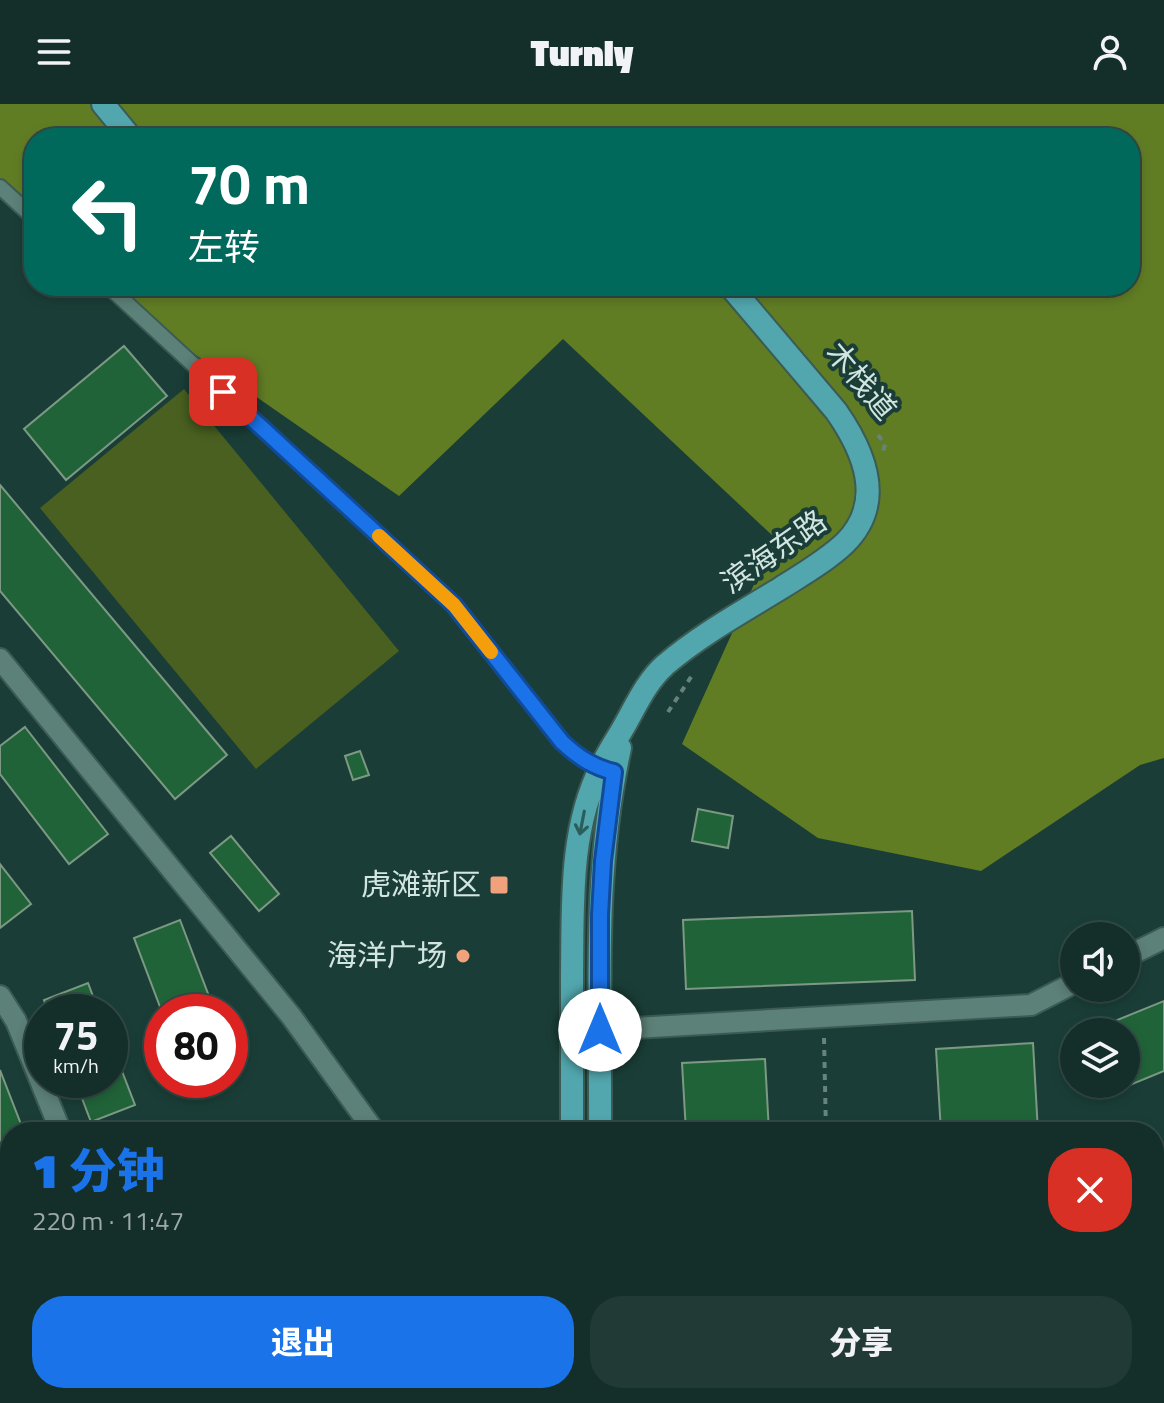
<!DOCTYPE html>
<html lang="zh">
<head>
<meta charset="utf-8">
<style>
	:root { --surface:#142e29; --page:#213a35; --text:#f1f3f6; --muted:#9da8a8; --line:#334a46; --accent:#1a73e8 }
	body { margin:0; font-family:"Titillium Web","Noto Sans SC",sans-serif; background:var(--page); color:var(--text); height:100vh; display:flex; flex-direction:column; font-size:30px; white-space:nowrap }
	* { box-sizing:border-box; margin:0 }
	p { font-size:26px; color:var(--muted) }
	.icon { flex:none; width:44px; height:44px; fill:none; stroke:currentColor; stroke-width:2; stroke-linecap:round; stroke-linejoin:round }
	.map { position:relative; flex:1; overflow:hidden }
	.sheet { position:absolute; left:0px; top:1018px; width:1164px; height:282px; display:flex; flex-direction:column; background:var(--surface); border-radius:32px 32px 0 0; box-shadow:0 4px 12px #0003,0 0 0 2px var(--line) }
	.sheet>* { flex:none }
	.top-card { position:absolute; left:24px; top:24px; width:1116px; height:168px; border-radius:32px; box-shadow:0 4px 12px #0003,0 0 0 2px var(--line); background:#00695c; color:#fff; overflow:hidden }
	.buttons { position:absolute; left:1060px; top:818px; display:grid; gap:16px }
	.buttons a { display:grid; place-items:center; width:80px; height:80px; border-radius:50%; background:var(--surface); box-shadow:0 4px 12px #0003,0 0 0 2px var(--line); font-size:40px }
	.speed { position:absolute; left:24px; top:890px; display:flex; gap:16px; font-size:40px; font-weight:700; text-align:center }
	.speed>* { display:grid; place-content:center; width:104px; height:104px; border-radius:50%; background:var(--surface); box-shadow:0 4px 12px #0003,0 0 0 2px var(--line); line-height:1 }
	.speed small { font-size:20px; font-weight:400 }
	.speed .limit { border:12px solid #d22; background:#fff; color:#111 }
	.pin { position:absolute; display:grid; place-items:center; width:68px; height:68px; color:#fff; margin:-34px; border-radius:16px; box-shadow:0 4px 12px #0006 }
	.me { position:absolute; width:88px; margin:-44px; rotate:0deg; stroke-linejoin:round; filter:drop-shadow(0 0 6px #0008) }
	.turn { display:flex; align-items:center; gap:28px; height:168px; padding:0 32px; font-size:36px }
	.turn .icon { width:104px; height:104px; stroke-width:2.5 }
	.turn b { display:block; font-size:56px; line-height:68px }
	.round { display:grid; place-items:center; flex:none; width:84px; height:84px; border-radius:32px; background:var(--page) }
	.overview { display:flex; align-items:center; justify-content:space-between; height:136px; padding:0 32px }
	h1 { font-size:48px; font-weight:800; line-height:60px; color:var(--accent) }
	.action { display:flex; gap:16px; margin-top:auto; padding:16px 32px }
	.action a { flex:1; height:92px; border-radius:32px; background:var(--accent); color:#fff; font-size:32px; font-weight:800; line-height:92px; text-align:center }
	.action a+a { background:var(--page); color:var(--text) }
	header { display:flex; justify-content:space-between; align-items:center; height:104px; padding:0 32px; background:var(--surface); font-size:36px; font-weight:800 }
	.map>svg:first-child { display:block }
	.green { fill:#4a6020 }
	.forest { fill:#617d24 }
	.building { fill:#216339; stroke:#7d9984; stroke-width:2 }
	.lines { fill:none; stroke-linecap:round; stroke-linejoin:round }
	.service-casing { stroke:#3b5b54; stroke-width:18 }
	.minor-casing { stroke:#3b5b54; stroke-width:24 }
	.secondary-casing { stroke:#3b5b54; stroke-width:24 }
	.trunk-casing { stroke:#3b5b54; stroke-width:26 }
	.path { stroke:#66837d; stroke-width:4; stroke-dasharray:6 6; stroke-linecap:butt }
	.service { stroke:#5c8178; stroke-width:14 }
	.minor { stroke:#5c8178; stroke-width:20 }
	.secondary { stroke:#588f8c; stroke-width:20 }
	.trunk { stroke:#52a6ad; stroke-width:22 }
	.oneway { stroke:#2b5d5a }
	.route-casing { stroke:#114b97; stroke-width:20 }
	.route { stroke:#1a73e8; stroke-width:14 }
	.slow { stroke:#f59e0b; stroke-width:14 }
	.poi-dot { fill:#f1a17c; stroke:#1a3e37; stroke-width:3 }
	.labels { text-anchor:middle; stroke-width:8; stroke-linejoin:round; paint-order:stroke }
	.street-label { font-size:30px; fill:#d2e5e0; stroke:#1a3e37 }
	.poi-label { font-size:30px; fill:#d2e5e0; stroke:#1a3e37; text-anchor:end }
</style>
</head>
<body>
<header><svg class="icon" aria-label="menu" viewBox="0 0 24 24"><path d="M4 6h16M4 12h16M4 18h16"/></svg>Turnly<svg class="icon" aria-label="person" viewBox="0 0 24 24"><circle cx="12" cy="8" r="4"/><path d="M4 21q1-7 8-7t8 7"/></svg></header>
<div class="map">
<svg width="1164" height="1299" viewBox="0 0 1164 1299">
	<rect width="100%" height="100%" fill="#1a3e37"/>
	<path class="green" d="M184,285L399,547L256,665L40,404Z"/>
	<path class="forest" d="M0,0H1164V654L1140,661L981,767L818,734L682,640L775,434L563,235L399,392L147,217L110,182H1130V34H34V109L0,76Z"/>
	<path class="building" d="M124,242L167,292L66,376L24,325Z
		M0,381L227,651L175,695L0,487Z
		M25,623L108,730L69,760L0,670V642Z
		M360,647L369,671L353,676L345,652Z
		M698,705L733,712L728,744L692,737Z
		M231,732L279,790L259,807L210,749Z
		M0,760L31,800L0,824Z
		M912,807L915,876L686,885L683,816Z
		M180,816L215,908H162L134,834Z
		M88,879L99,908H48L44,896Z
		M1164,897V967L1130,981L1126,972V928H1108L1105,921Z
		M110,936L135,1001L91,1018L75,976H110Z
		M1033,939L1038,1028H941L936,945Z
		M765,955L769,1028H686L682,959Z
		M0,966L24,1028H10V1085L0,1089Z
		M10,1115V1152L0,1126V1119Z
		M341,1290H420L394,1299H344Z
		M756,1290H826L827,1294L805,1299H759Z
		M976,1290H1035L1042,1299H964Z"/>
	<g class="lines">
		<defs>
			<path id="service" d="M0,83L34,114
				M108,182L454,501L562,638C575,650 588,661 606,666"/>
			<path id="minor" d="M0,555L291,912L375,1028
				M1126,853L1164,834
				M0,892L16,917L61,1028
				M600,926L1031,901L1074,879"/>
			<path id="secondary" d="M170,1299L193,1290
				M232,1299L255,1290"/>
			<path id="trunk" d="M103,0L131,34
				M572,1028C572,976 572,923 572,871C573,802 569,726 601,663C607,650 615,638 622,626C635,604 645,579 665,561C700,531 742,508 781,484C803,470 826,457 845,439C886,398 864,347 836,307L730,182
				M600,1028C601,900 592,770 620,644
				M612,1290L619,1299
				M645,1290L650,1299"/>
		</defs>
		<use href="#service" class="service-casing"/>
		<use href="#minor" class="minor-casing"/>
		<use href="#secondary" class="secondary-casing"/>
		<use href="#trunk" class="trunk-casing"/>
		<path class="path" d="M878,331L885,340L883,348
			M668,608L693,570
			M824,934L826,1028"/>
		<use href="#service" class="service"/>
		<use href="#minor" class="minor"/>
		<use href="#secondary" class="secondary"/>
		<use href="#trunk" class="trunk"/>
	</g>
	<defs><path id="oneway-shaft" d="M-6 0H5M1.5-3L5.5 0L1.5 3" fill="none" stroke-width="1.6" stroke-linecap="round" stroke-linejoin="round" transform="scale(2)"/></defs>
	<use class="oneway" href="#oneway-shaft" transform="translate(582 719) rotate(101)"/>
	<g class="lines">
		<defs>
			<path id="route" d="M223,288L454,501L562,638C578,653 593,663 614,668L603,757L600,811V926"/>
		</defs>
		<use href="#route" class="route-casing"/>
		<use href="#route" class="route"/>
		<path class="slow" d="M379,432L454,501L491,548"/>
	</g>
	<g class="poi-dot">
		<rect x="489" y="771" width="20" height="20" rx="4"/>
		<circle cx="463" cy="852" r="8"/>
	</g>
	<g class="labels">
		<g class="street-label">
			<text transform="translate(861 277) rotate(50)" y="10">木栈道</text>
			<text transform="translate(774 448) rotate(-35)" y="10">滨海东路</text>
		</g>
		<g class="poi-label">
			<text x="481" y="791">虎滩新区</text>
			<text x="447" y="862">海洋广场</text>
		</g>
	</g>
</svg>
<div class="buttons">
<a><svg class="icon" aria-label="sound" viewBox="0 0 24 24"><path d="M4 9h4l5-4v14l-5-4H4zM17 9q2 3 0 6"/></svg></a>
<a><svg class="icon" aria-label="layers" viewBox="0 0 24 24"><path d="M12 4l9 5-9 5-9-5zM3 14l9 5 9-5"/></svg></a>
</div>
<div class="speed"><div>75<small>km/h</small></div><div class="limit">80</div></div>
<div class="pin" style="left:223px;top:288px;background:#d93025"><svg class="icon" aria-label="arrive" viewBox="0 0 24 24"><path d="M6 21V4h12l-3 4 3 4H6"/></svg></div>
<svg class="me" style="left:600px;top:926px" viewBox="-20 -20 40 40"><circle r="19" fill="#fff"/><path d="M0-13L10 11 0 6-10 11z" fill="#1a73e8"/></svg>
<div class="top-card">
<div class="turn"><svg class="icon" aria-label="left" viewBox="0 0 24 24"><path d="M17 20v-9H6M10 6l-5 5 5 5"/></svg><div><b>70 m</b>左转</div></div>
</div>
<section class="sheet">
<div class="overview"><div><h1>1 分钟</h1><p>220 m · 11:47</p></div><a class="round" style="background:#d93025;color:#fff"><svg class="icon" aria-label="close" viewBox="0 0 24 24"><path d="M6 6l12 12M18 6L6 18"/></svg></a></div>
<div class="action"><a>退出</a><a>分享</a></div>
</section>
</div>
</body>
</html>
